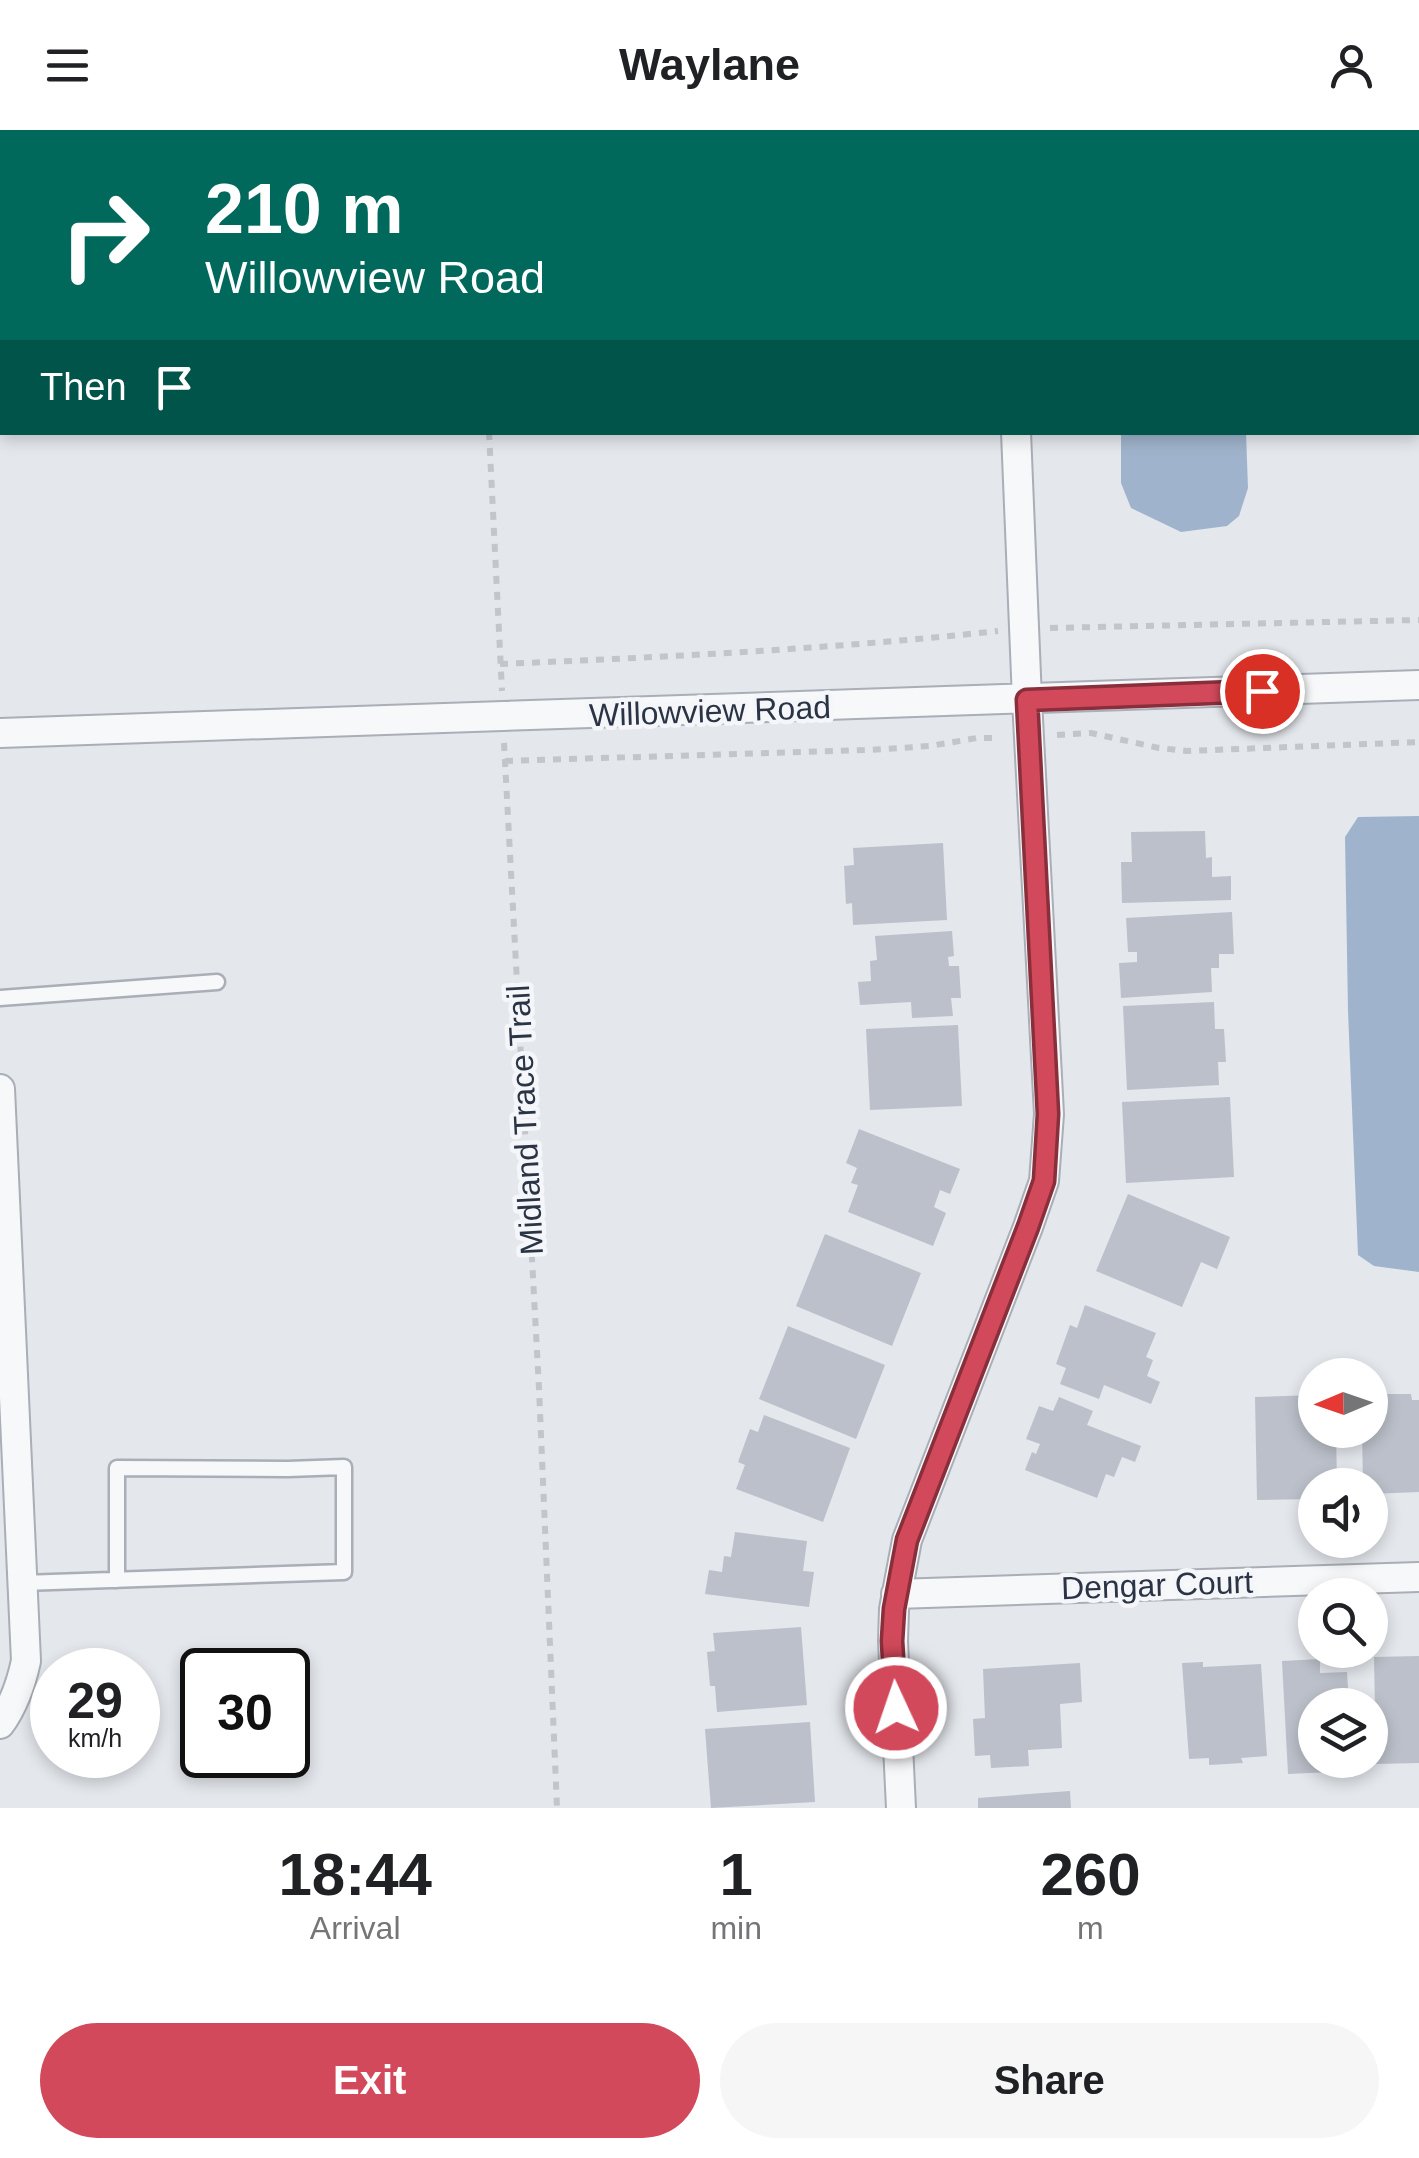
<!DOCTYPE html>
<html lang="en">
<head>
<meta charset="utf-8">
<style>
	:root { --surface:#fff; --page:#f6f6f6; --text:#202124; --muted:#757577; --accent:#d1495b }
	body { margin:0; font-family:Helvetica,sans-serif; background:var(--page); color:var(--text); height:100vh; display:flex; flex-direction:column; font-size:38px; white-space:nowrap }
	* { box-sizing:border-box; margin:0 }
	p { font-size:32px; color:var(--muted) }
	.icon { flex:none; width:55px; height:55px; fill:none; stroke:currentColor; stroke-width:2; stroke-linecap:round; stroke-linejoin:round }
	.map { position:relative; height:1678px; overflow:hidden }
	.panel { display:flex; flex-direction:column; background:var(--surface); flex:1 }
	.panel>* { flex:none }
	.top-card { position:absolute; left:0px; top:0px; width:1420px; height:305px; box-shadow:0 5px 15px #0003; background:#00695c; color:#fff; overflow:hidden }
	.needle { width:65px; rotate:268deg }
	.controls { position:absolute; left:1298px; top:1228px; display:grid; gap:20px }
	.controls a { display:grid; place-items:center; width:90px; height:90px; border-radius:50%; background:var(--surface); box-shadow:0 5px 15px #0003; font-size:50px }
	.speed { position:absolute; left:30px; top:1518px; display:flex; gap:20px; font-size:50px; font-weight:700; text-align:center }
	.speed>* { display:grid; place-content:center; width:130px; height:130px; border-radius:50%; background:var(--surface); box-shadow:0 5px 15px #0003; line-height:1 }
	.speed small { font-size:25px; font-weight:400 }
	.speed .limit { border:5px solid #111; border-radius:15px; background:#fff; color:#111 }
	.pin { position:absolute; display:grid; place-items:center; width:85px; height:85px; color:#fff; margin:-42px; border:5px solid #fff; border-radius:50%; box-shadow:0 2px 10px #0007 }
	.me { position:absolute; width:110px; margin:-55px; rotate:357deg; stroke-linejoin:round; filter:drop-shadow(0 0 8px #0008) }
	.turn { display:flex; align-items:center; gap:35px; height:210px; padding:0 40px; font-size:45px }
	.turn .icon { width:130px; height:130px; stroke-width:2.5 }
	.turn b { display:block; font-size:70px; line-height:85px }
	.then { display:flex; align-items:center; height:95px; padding:0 40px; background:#0003; gap:20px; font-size:38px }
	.eta { display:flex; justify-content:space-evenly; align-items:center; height:170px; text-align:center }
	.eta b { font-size:60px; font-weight:700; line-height:70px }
	.primary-button { display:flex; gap:20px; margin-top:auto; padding:20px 40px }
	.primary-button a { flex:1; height:115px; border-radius:60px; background:var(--accent); color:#fff; font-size:40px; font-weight:700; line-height:115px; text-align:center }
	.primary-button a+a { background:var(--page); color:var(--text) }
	header { display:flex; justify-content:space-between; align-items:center; height:130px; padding:0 40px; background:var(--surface); font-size:45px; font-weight:700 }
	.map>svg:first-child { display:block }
	.water { fill:#9fb4cc }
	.building { fill:#bbc0ca }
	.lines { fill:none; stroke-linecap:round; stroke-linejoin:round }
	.service-casing { stroke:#a9aeb7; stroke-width:19 }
	.minor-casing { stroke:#a9aeb7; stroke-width:32 }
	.path { stroke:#c2c5cb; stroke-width:6; stroke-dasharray:8 8; stroke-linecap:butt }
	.service { stroke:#f7f8fa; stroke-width:14 }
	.minor { stroke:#f7f8fa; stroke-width:28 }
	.route-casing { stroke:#882f3b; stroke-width:25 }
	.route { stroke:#d1495b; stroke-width:18 }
	.labels { text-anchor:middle; stroke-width:9; stroke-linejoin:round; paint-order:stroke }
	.street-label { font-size:32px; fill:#2b3445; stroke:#f4f6f9 }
</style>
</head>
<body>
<header><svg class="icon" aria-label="menu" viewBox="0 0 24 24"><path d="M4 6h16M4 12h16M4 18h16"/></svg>Waylane<svg class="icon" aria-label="person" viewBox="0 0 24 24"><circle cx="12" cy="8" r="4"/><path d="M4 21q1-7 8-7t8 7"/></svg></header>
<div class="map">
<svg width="1419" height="1678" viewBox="0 0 1419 1678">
	<rect width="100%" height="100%" fill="#e4e7ec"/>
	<path class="water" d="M1121,303H1246L1248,358L1239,386L1227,396L1181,402L1131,378L1121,353Z
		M1419,686V1142L1374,1136L1358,1125L1348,881L1345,707L1358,687Z"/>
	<path class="building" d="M1205,701L1206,728L1212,727V747L1231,746V770L1122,773L1121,732H1132L1131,702Z
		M943,713L947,790L853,795L852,773L846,774L844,736L854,735L853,718Z
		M1232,782L1234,824H1219V838H1211L1212,862L1121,868L1119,833L1137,832V822H1128L1126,788Z
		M952,801L954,826L948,827L949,836H959L961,868H951L953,886L912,888L911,872L860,875L858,852L871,851L870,831L877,830L875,806Z
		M1214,872L1215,899H1224L1226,932H1218L1219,955L1127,960L1123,876Z
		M958,895L962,976L870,980L866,899Z
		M1230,967L1234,1047L1126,1053L1122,972Z
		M859,999L960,1039L950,1064L940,1060L934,1077L946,1083L933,1116L848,1082L858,1055L851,1053L857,1038L846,1033Z
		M1128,1064L1230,1107L1217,1139L1201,1132L1182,1177L1096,1141Z
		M825,1104L921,1143L892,1216L796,1176Z
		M1085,1175L1156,1203L1146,1227L1153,1230L1147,1246L1160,1252L1151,1274L1104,1255L1099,1269L1060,1254L1066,1238L1056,1234L1070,1195L1077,1198Z
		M788,1196L885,1235L856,1309L759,1269Z
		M1385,1264H1411L1412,1270H1419V1362L1370,1364V1355H1363L1362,1300H1370V1273H1385Z
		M1315,1265V1300H1336L1337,1355H1315V1369L1257,1370L1255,1267Z
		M1059,1267L1093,1281L1087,1295L1141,1316L1135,1332L1122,1327L1114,1347L1106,1344L1097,1368L1025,1340L1032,1322L1036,1324L1040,1314L1026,1309L1039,1276L1053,1281Z
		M764,1285L850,1318L823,1392L736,1359L745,1335L738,1332L750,1299L758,1302Z
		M735,1402L807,1411L803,1441L814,1442L809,1477L705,1464L709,1440L722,1442L724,1426L731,1427Z
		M801,1497L807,1575L717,1582L715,1556H710L707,1522L715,1521L713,1503Z
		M1419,1526V1633L1376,1634L1374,1527Z
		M1320,1529V1543L1347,1542L1349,1575H1315V1630H1352V1641L1288,1644L1282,1531Z
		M1203,1532V1537L1261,1534L1267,1626L1241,1628L1243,1633L1209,1635V1628L1189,1629L1182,1533Z
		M1080,1533L1082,1572L1060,1574L1062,1618L1028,1620L1029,1636L991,1638L990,1625L975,1626L973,1589L985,1588L983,1539Z
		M810,1592L815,1672L711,1678L705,1599Z
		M1070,1661L1071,1678H978V1668Z"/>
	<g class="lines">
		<defs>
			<path id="service" d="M0,868L217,852
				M23,1453L344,1442V1337L288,1339L117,1338V1450"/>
			<path id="minor" d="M1064,2V0
				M0,603L1419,555
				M0,959L26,1531C21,1554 14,1575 0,1594
				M896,1464L1419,1447
				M901,1678L893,1511L894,1479L907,1410L1028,1097L1044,1051L1049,984L1027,570L1016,302"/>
		</defs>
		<use href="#service" class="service-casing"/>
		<use href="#minor" class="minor-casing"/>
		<path class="path" d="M473,0V2
			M489,302L502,561
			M1050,498L1419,490
			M500,534C667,527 832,519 998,501
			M1057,605L1091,603L1159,618L1187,621L1419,612
			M504,613L539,1258L557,1678
			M505,631L869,620L930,616L977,608H1000"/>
		<use href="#service" class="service"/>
		<use href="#minor" class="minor"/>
	</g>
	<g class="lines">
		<defs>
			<path id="route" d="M896,1578L892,1511L894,1479L907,1410L1028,1097L1044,1051L1048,984L1027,570L1262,561"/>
		</defs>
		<use href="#route" class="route-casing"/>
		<use href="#route" class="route"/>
	</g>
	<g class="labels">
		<g class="street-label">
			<text transform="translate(710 581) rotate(-2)" y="11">Willowview Road</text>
			<text transform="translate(525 990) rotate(-93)" y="11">Midland Trace Trail</text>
			<text transform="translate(1157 1455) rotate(-2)" y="11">Dengar Court</text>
		</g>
	</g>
</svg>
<div class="controls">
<a><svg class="needle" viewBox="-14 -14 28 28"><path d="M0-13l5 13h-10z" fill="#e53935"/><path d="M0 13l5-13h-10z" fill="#757577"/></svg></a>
<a><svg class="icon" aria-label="sound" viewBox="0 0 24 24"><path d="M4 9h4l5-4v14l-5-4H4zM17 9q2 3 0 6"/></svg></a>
<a><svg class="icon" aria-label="search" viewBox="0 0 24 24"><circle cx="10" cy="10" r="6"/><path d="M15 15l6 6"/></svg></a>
<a><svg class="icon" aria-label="layers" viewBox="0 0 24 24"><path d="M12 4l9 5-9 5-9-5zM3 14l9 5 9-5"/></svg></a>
</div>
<div class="speed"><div>29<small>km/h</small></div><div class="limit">30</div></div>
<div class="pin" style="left:1262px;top:561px;background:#d93025"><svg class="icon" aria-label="arrive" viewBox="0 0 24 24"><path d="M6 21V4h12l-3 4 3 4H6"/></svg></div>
<svg class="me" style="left:896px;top:1578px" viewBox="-20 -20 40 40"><circle r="17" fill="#d1495b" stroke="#fff" stroke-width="3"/><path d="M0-11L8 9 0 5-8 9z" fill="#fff"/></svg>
<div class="top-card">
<div class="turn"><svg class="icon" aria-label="right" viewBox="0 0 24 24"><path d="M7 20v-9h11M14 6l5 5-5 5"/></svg><div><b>210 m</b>Willowview Road</div></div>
<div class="then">Then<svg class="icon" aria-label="arrive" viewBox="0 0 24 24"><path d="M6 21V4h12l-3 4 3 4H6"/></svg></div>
</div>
</div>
<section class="panel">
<div class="eta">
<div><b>18:44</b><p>Arrival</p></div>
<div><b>1</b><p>min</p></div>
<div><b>260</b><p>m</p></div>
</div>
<div class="primary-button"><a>Exit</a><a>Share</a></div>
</section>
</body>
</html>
